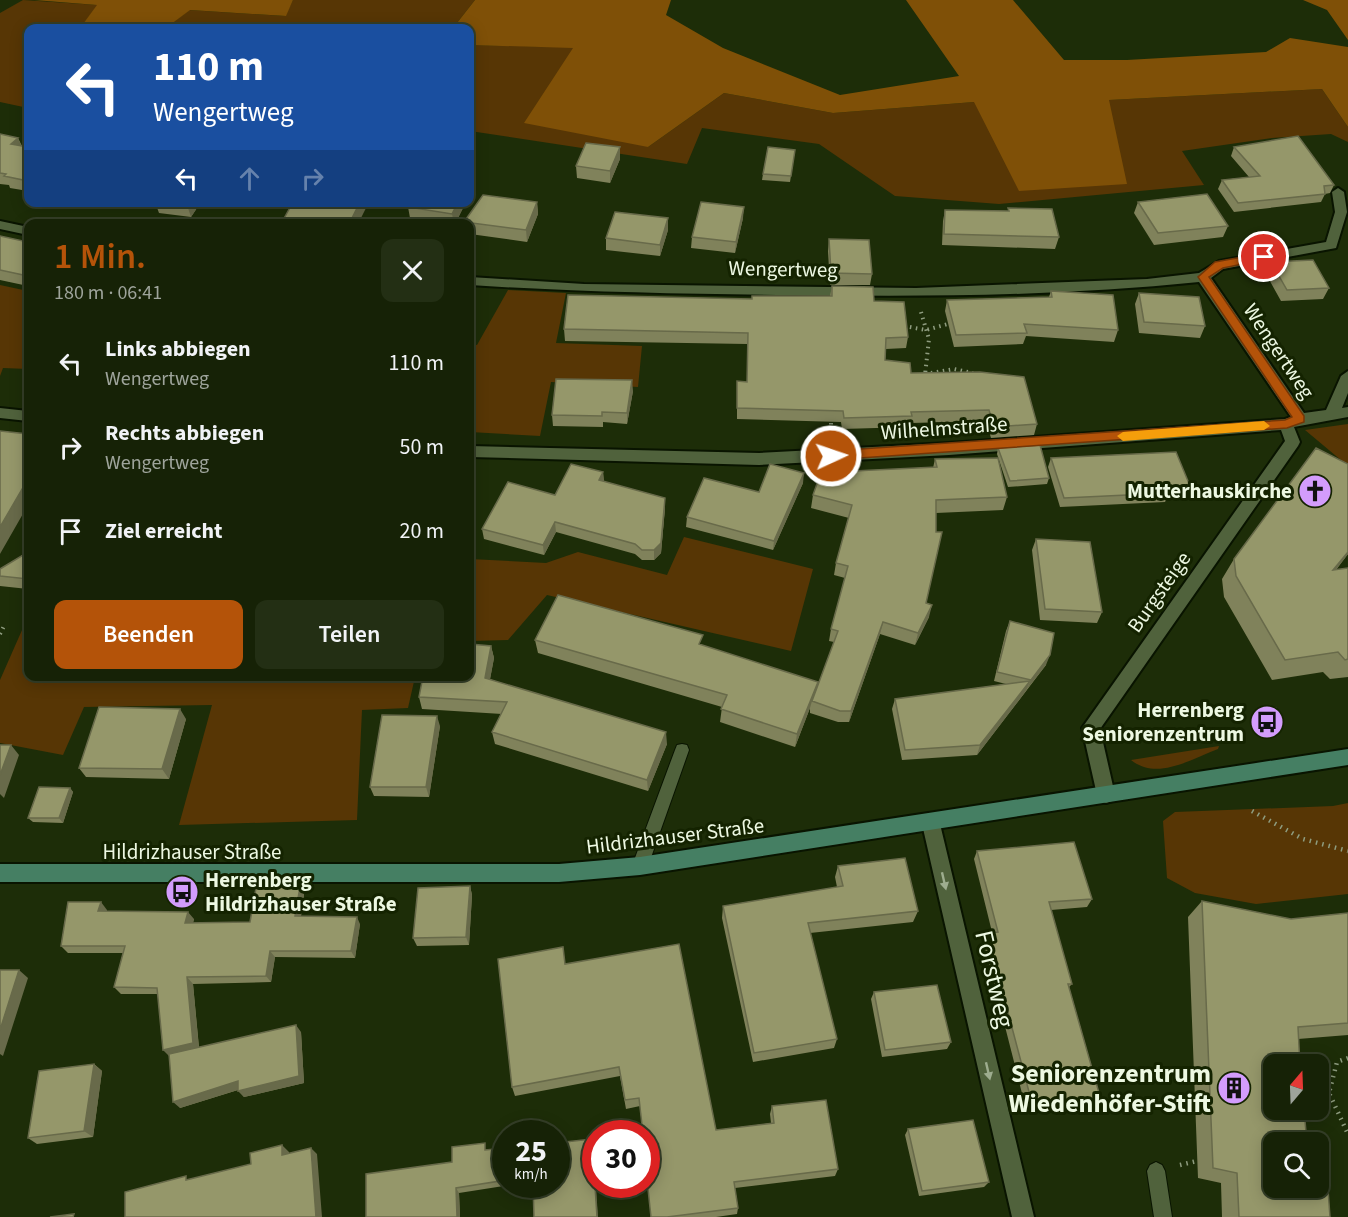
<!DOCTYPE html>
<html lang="de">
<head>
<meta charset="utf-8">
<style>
	:root { --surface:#162206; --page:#232f14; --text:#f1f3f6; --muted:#9ea49b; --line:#353f28; --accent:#b45309 }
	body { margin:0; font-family:"Source Sans 3",sans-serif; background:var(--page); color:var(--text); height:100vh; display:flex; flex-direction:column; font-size:22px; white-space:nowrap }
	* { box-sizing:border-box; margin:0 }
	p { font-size:20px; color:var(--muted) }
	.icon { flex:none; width:33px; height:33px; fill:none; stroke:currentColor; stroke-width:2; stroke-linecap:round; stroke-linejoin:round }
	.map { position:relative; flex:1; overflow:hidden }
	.side { position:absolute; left:24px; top:219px; width:450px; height:462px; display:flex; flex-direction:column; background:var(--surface); border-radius:12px; box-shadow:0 3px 15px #0003,0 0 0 2px var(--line) }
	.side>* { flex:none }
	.top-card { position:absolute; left:24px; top:24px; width:450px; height:183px; border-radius:12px; box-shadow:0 3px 15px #0003,0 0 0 2px var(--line); background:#1a4fa0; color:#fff; overflow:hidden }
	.needle { width:39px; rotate:19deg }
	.tools { position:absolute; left:1263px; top:1054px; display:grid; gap:12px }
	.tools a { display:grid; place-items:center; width:66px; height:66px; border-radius:12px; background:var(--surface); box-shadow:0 3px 15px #0003,0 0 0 2px var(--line); font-size:30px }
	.speed { position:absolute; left:492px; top:1120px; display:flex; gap:12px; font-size:30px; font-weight:700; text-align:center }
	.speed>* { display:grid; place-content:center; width:78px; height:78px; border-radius:50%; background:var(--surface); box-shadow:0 3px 15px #0003,0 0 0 2px var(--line); line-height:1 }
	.speed small { font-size:15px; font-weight:400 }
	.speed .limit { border:9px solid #d22; background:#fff; color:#111 }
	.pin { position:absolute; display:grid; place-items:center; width:51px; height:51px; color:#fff; margin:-26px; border:3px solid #fff; border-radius:50%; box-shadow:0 2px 6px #0007 }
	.me { position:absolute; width:66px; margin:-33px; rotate:87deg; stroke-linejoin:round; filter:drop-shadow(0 0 4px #0008) }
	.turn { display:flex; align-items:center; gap:21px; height:126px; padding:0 30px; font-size:27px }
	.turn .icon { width:78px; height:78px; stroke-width:2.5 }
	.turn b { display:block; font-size:42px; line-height:51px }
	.lanes { display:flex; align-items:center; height:57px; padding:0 30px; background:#0003; justify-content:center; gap:30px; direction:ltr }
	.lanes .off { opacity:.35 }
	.round { display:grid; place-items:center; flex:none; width:63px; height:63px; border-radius:12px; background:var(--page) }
	.headline { display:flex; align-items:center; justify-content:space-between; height:102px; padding:0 30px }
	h1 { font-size:36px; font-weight:600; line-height:45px; color:var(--accent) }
	.button { display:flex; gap:12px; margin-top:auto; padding:12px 30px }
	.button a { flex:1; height:69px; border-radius:12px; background:var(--accent); color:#fff; font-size:24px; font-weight:600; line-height:69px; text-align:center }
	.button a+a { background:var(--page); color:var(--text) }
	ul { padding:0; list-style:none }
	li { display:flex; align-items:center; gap:18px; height:84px; padding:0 30px }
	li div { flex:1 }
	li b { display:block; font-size:22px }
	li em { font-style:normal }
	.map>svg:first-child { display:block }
	.green { fill:#573605 }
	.forest { fill:#7f5007 }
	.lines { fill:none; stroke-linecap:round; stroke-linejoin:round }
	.service-casing { stroke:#091400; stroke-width:2 }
	.minor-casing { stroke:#091400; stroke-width:4 }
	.secondary-casing { stroke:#091400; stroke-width:4 }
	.path-far1 { stroke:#8e9c7f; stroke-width:4; stroke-dasharray:1.5 4.5; stroke-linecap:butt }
	.path { stroke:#8e9c7f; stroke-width:4.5; stroke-dasharray:1.5 5; stroke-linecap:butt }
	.service { fill:#50623c; fill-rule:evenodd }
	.minor { fill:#50623c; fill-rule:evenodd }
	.secondary { fill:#457f63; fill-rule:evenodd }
	.wall { fill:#80825b }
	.shaded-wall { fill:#686a4a }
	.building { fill:#95976a; stroke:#686a4a; stroke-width:1.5 }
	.oneway { fill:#9ead8f }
	.route { fill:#b45309; stroke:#753606; stroke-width:1.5 }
	.slow { fill:#f59e0b }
	.labels { text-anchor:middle; stroke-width:6; stroke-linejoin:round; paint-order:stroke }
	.street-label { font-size:21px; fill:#edf8e2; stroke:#142300 }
	.poi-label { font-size:21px; font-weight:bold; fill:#edf8e2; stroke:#142300; text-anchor:end }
	.near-street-label { font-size:26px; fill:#edf8e2; stroke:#142300 }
	.near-poi-label { font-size:26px; font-weight:bold; fill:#edf8e2; stroke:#142300; text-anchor:end }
</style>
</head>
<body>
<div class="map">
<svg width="1348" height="1217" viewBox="0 0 1348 1217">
	<rect width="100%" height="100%" fill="#1d2d08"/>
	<path class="green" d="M23,0L98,5L80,28H28V108L0,102V13Z
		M293,0H475L453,28H166L189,10L285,16Z
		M470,45L574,47L648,147L724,93L833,113L974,102L1109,100L1322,89L1348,127V142L1331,134L1272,138L1182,151L1204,185L999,204L895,196L819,144L702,128L687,164L470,131Z
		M0,285L28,291V369L3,368L0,376Z
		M508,290L566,293L556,343L642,346L638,387L551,382L540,436L470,432V344L477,345Z
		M1348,424V466L1305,430Z
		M684,537L813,569L791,651L547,595L508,640L470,641V559L546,563L578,552L667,575Z
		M26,621H28V676L415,677L408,708L362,710L357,820L179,825L212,705L84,707L63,755L0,743V680Z
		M1219,746L1218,749C1191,759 1157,781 1131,760Z
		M1348,803V894L1256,904L1195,893L1167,878L1163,821L1175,812L1333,806Z"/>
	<path class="forest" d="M34,0H293L286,16L190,10L166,28H80L97,5Z
		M475,0H671L666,15L723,48L840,95L959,76L906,0H1013L1064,60H1127L1266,52L1290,38L1348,47V127L1322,89L1109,100L1127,184L1019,191L974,102L833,113L724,93L648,147L524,123L573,48L470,45V28H453Z
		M1303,0H1348V40L1327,10Z"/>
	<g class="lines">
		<defs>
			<path id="service" d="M682,744L687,745L689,750L648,866L645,871L640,873L635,871L632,866L675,750L677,745Z
				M1156,1162L1162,1165L1165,1171L1172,1217H1154L1147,1171L1150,1165Z"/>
			<path id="minor" d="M1338,188L1344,192L1347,212L1336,248L1223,269L1211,278L1304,413L1326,410L1341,376L1348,371V393L1342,408L1348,407V417L1294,427L1300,442L1298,446L1100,729L1115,795L1112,801L1106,803L1100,801L1097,795L1082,728L1285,441L1281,430L949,455L759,465L470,457V446L759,453L949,443L1285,419L1291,417L1199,282C1064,296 927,297 792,295C684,294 577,292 470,285V277L584,284L916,288L1147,279L1199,273L1219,261L1326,242L1335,212L1332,192Z
				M0,221L28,227V235L0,229Z
				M0,408L28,411V421L0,418Z
				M931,816L938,818L940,824L1034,1217H1012L922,824L924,818Z"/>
			<path id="secondary" d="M1348,749V765L640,875L559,882H0V864H559L640,857Z"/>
		</defs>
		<use href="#service" class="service-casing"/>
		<use href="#minor" class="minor-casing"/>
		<use href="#secondary" class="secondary-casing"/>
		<path class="path-far1" d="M921,312L929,339L925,375
			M904,326L926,330L948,324
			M931,373L954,369L973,373
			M831,417V434
			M0,634L4,626"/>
		<path class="path" d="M1252,811L1303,839L1348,851
			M1348,1058L1337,1062L1329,1093L1348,1134
			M1180,1165L1197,1161"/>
		<use href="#service" class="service"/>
		<use href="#minor" class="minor"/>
		<use href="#secondary" class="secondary"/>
	</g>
	<path class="wall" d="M0,134L18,138L22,146L28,147V191L10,188L9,185L0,184Z
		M1234,147L1334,185L1330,193L1325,194L1321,202L1234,212L1218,189L1222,180L1249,177L1231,156Z
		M795,150L790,182L762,180L763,174Z
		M620,159L610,183L577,178L576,166Z
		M155,202H201L191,217L159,213Z
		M466,202L455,224H442L410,218L408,207Z
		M537,202L538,214L527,242L470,234V224H464V222Z
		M1138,202L1228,226L1223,237L1154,245L1134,213Z
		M1008,208L1059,237L1055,249L942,245L943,221L945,210L1008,211Z
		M743,218L735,253L691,248L692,237Z
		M668,230L660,256L606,250V238Z
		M0,236L28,242V286L0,280Z
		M829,239L872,274L870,285H830L828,251Z
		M1271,262L1329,288L1323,299L1281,301L1266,274Z
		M832,286L874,301L908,337L906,348L886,349L885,360L911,373L1037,424L1034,435L991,438L986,421L911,423L910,427L842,429L841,422L737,419V381L747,382V344L565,341L564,329L752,299L830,296Z
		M1051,291L1118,330L1114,342L1026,336L1023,344L954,347L945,311L947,300L1049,297Z
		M1139,293L1205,326L1200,338L1139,333L1135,304Z
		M633,391L627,424L603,422V427L553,426L552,415Z
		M998,448L1049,478L1047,484L1008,487L997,454Z
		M1051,458L1190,486L1186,495L1168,496L1165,502L1060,507L1048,467Z
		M935,459L1007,497L1003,510L936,513L926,603L929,617L915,645L880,634L849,722H838L810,713V708L795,747L720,722L722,707L538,653L535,640L702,645L817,688L834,642L829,641L831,629L845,578L834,575L836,563L849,518L811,508L813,495L853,471L933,468Z
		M1348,464V554L1336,570L1348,568V677L1330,679L1323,672L1272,680L1224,597L1222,579L1234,559Z
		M603,472L604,482L665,498V508L661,553L654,560H642L635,554L556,532L544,555L484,539L482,529Z
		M803,483L773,550L686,527L687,517L759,492Z
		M1036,539L1102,612L1097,623L1040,620L1032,550Z
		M28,552V589L0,586V569Z
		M1010,621L1046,665L977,755L902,760L892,709L895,699L1006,684L994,681L1006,631Z
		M491,646L494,658L490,679L667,744L648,791L495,744L492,732L502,714L422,709L419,697Z
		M186,719L169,779L86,777L79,768Z
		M440,726L429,797L374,796L370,787Z
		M70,788L73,792L63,823L33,822L28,818Z
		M977,851L1092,899L1087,907L1051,910L1072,984L1069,987L1101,1100L1095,1106L1027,1113L983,940L987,933L992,932L974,859Z
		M838,866L918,911L913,922L810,933L837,1039L834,1048L753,1062L722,918L723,906L837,887L835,877Z
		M470,886L472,895L469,945L417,946L413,938Z
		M300,887L304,895L301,916L360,924L355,958L275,957L271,982L193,984L199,1047L301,1032L304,1083L244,1097L238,1090L180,1108L169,1056L158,994H121L114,987L123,953H68L61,946L107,910V911L194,919L193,923L250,922Z
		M1202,901L1291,919L1348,913V1035L1298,1039L1274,1143L1330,1217H1222L1221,1183L1198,1178L1188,917Z
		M566,964L716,1130L771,1123L770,1114L772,1106L838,1169L835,1176L735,1188L738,1208L737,1214L716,1217H651L640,1106L626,1109L620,1076L515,1096L512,1087Z
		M874,992L951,1042L947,1049L882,1057L871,999Z
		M94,1064L102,1071L93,1137L37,1144L28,1138Z
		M908,1129L989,1182L984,1187L919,1196L905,1135Z
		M506,1148V1185H510L459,1193L460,1217H366L452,1162L488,1149V1150Z"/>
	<path class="shaded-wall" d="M18,138L23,150L11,144Z
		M620,147V159L610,183V171Z
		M189,202H201L191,217L187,205Z
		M360,202H369L358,224H349Z
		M458,202H466L455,224H454L452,214Z
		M537,202L538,214L527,242L526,230Z
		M744,207L743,218L735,253L736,242Z
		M668,218V230L660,256V245Z
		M632,380L633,391L627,424V413Z
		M603,472L604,483L599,480Z
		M804,473L803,483L773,550L774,541Z
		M28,479V505L0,554V527Z
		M665,498V508L661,553L654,560V550Z
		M555,522L556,532L544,555L543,545Z
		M1348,552V554L1319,591L1333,570Z
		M932,605L929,617L915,645L918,633Z
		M883,622L880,634L849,722L851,711Z
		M491,646L494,658L488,690L485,678Z
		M1050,655L1046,665L1027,689L1031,680Z
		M1030,681L1026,691L977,755L980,745Z
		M818,682L815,695L812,701L810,708L795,747L797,734Z
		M180,709L186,719L169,779L162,769Z
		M437,716L440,726L429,797L426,787Z
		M666,732L667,744L648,791L647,780Z
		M11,745L19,755L4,798L0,794V775Z
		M70,788L73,792L63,823L59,818Z
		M470,886L472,895L469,945L466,937Z
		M300,887L304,895L300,923L295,916Z
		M101,902L107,910L105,918L98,911Z
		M188,912L194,919L191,930L185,923Z
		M357,917L360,924L355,958L351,951Z
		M270,951L275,957L271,982L266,976Z
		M19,970L28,978L3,1056L0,1054V1030Z
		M187,977L193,984L199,1049L169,1056L163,1050Z
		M296,1025L301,1032L304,1083L244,1097L238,1091Z
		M94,1064L102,1071L93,1137L84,1131Z
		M238,1081L244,1088L180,1108L173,1102Z
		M592,1139L593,1144L598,1217H597Z
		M282,1145L289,1152V1162L282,1155Z
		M311,1148L317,1154L322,1217H316Z
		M456,1188L459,1193L460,1217H457Z"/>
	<path class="building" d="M0,134L18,138L11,144L28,147V181L4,176L6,174L0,173Z
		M1298,136L1334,185L1324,186L1325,194L1238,203L1222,180L1260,176L1234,147Z
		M586,143L620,147L610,171L576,166Z
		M768,147L795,150L791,176L763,174Z
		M1207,194L1228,226L1158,233L1138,202Z
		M483,195L537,202L526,230L464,222Z
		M167,202H189L187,205Z
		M293,202H360L349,224H281Z
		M410,202H458L452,214L408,207Z
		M701,202L744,207L736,242L692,237Z
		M1008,208L1052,209L1059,237L944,234L945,210L1009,211Z
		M615,212L668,218L660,245L606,238Z
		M0,236L28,242V276L0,270Z
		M829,239L869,240L872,274L831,273Z
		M1313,260L1329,288L1287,290L1271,262Z
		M832,286L873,287L874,301L904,302L908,337L886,338L885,360L910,363L911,373L980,372L1024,377L1037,424L994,427L989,410L911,412L912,416L844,418L843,411L737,408V381L747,382L748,333L564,329L568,295L752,299V296H832Z
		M1051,291L1113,295L1118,330L1024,324L1027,333L956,335L947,300L1052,297Z
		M1139,293L1199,297L1205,326L1144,322Z
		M556,379L632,380L627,413L602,412V416L552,415Z
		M0,431L28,434V479L0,527Z
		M1040,445L1049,478L1010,481L998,448Z
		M1316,448L1348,464V552L1333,570L1348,568V659L1345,660L1338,652L1285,660L1236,576L1234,559Z
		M1176,452L1190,486L1167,487L1169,493L1064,498L1051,458Z
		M998,458L1007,497L936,500V532H942L926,603L932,605L918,633L883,622L851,711H840L812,701L838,631L831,629L848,566L836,563L852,505L813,495L824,464L853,471L937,467L935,459Z
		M571,464L603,472L599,480L665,498L661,543L654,550H642L635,544L555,522L543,545L482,529L508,482L555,495Z
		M770,464L804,473L774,541L687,517L704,478L759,492Z
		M1036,539L1090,542L1102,612L1045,609Z
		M28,552V579L0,576V569Z
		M558,595L703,635L699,644L818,682L797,734L721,709L727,695L535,640Z
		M1010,621L1054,633L1050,655L1031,680L997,672Z
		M470,644L491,646L485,678L666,732L647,780L492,732L507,702L419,697L423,676H470Z
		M1030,681L980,745L905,750L895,699Z
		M99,707L180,709L162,769L79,768Z
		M382,715L437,716L426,787H370Z
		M0,745H11L0,775Z
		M39,787L70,788L59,818H28Z
		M1074,842L1092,899L1049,902L1072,984H1068L1101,1100L1033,1107L987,933L998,932L977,851Z
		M905,858L918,911L808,923L837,1039L754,1053L723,906L843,886L838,866Z
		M470,886L466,937L413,938L418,888Z
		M300,887L295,916L357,917L351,951H270L266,976L187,977L193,1043L163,1050L157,988L114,987L125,946H61L68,902H101L98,911L188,912L185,923L250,922L256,888Z
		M1202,901L1291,919L1348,913V1023L1298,1027L1300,1065H1274V1110H1304L1307,1143H1274V1188H1318V1187L1328,1189L1330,1217H1239L1237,1173L1213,1168Z
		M679,944L716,1130L774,1123L772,1106L826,1100L838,1169L734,1182L738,1208L667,1217H651L646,1170V1134H643L639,1098L625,1100L619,1067L512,1087L498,959L563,947L565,964Z
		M0,970H19L0,1030Z
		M937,985L951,1042L885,1050L874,992Z
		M296,1025L299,1076L238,1091V1081L173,1102L169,1054Z
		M94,1064L84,1131L28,1138L39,1071Z
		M973,1120L989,1182L922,1191L908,1129Z
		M592,1139L597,1217H534L533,1185H556V1143Z
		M485,1143V1150L506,1148V1180L456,1188L457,1217H366V1174L452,1162V1147Z
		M282,1145V1155L311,1148L316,1217H125V1192L186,1176V1180L251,1164L250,1153Z
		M74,1214L73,1217H50Z"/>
	<defs><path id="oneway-solid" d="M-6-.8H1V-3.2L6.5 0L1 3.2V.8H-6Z" transform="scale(1.5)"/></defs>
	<g class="oneway">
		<use href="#oneway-solid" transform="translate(944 881) rotate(77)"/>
		<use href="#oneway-solid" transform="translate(988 1071) rotate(77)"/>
	</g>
	<path class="route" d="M1264,253L1268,254V259L1223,268L1209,277L1304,416V422L1287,428L831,460L825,456L831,451L1285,420L1292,417L1198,277L1215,262Z"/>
	<path class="slow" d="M1264,421L1270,426L1264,430L1123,441L1117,436L1123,432Z"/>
	<defs>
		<symbol id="church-disc" viewBox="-11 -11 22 22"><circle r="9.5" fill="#d39cfc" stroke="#142300"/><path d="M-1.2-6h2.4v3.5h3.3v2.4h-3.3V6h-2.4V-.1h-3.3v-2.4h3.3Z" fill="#111"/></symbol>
		<symbol id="bus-disc" viewBox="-11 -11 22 22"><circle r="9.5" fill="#d39cfc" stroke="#142300"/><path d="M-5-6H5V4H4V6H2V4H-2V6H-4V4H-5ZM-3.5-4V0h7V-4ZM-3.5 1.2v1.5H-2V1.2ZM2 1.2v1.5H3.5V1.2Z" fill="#111"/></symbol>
		<symbol id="building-disc" viewBox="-11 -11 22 22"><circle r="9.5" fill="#d39cfc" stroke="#142300"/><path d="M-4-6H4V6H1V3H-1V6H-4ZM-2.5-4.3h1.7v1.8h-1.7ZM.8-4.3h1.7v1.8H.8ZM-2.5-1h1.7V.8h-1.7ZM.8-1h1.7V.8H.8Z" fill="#111"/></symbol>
	</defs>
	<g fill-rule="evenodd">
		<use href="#church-disc" x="1296" y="472" width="38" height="38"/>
		<use href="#bus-disc" x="1248" y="703" width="38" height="38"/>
		<use href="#bus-disc" x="163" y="873" width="38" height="38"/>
		<use href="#building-disc" x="1215" y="1069" width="38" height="38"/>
	</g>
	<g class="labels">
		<g class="street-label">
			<text transform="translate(783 269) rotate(1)" y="7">Wengertweg</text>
			<text transform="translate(1279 351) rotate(56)" y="7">Wengertweg</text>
			<text transform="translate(944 428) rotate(-4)" y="7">Wilhelmstraße</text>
			<text transform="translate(1159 592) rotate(-55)" y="7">Burgsteige</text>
			<text transform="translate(675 836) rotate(-7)" y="7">Hildrizhauser Straße</text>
			<text x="192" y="859">Hildrizhauser Straße</text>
		</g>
		<g class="poi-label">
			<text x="1292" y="498">Mutterhauskirche</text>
			<text x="1244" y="717">Herrenberg<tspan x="1244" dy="24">Seniorenzentrum</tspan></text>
			<text x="205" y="887" text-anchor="start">Herrenberg<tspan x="205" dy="24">Hildrizhauser Straße</tspan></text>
		</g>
		<g class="near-street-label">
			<text transform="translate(995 979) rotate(77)" y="9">Forstweg</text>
		</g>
		<g class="near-poi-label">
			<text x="1211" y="1082">Seniorenzentrum<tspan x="1211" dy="30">Wiedenhöfer-Stift</tspan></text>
		</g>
	</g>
</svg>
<div class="tools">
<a><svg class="needle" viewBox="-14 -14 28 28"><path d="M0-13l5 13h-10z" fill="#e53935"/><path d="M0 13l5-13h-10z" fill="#9ea49b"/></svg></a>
<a><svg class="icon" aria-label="search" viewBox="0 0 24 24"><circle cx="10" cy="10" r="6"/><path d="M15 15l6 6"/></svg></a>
</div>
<div class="speed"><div>25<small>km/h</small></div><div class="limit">30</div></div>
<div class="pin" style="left:1264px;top:257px;background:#d93025"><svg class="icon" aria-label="arrive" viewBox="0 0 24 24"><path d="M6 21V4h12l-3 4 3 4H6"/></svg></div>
<svg class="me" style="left:831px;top:456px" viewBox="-20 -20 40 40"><circle r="17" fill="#b45309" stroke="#fff" stroke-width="3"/><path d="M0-11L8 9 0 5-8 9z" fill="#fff"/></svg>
<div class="top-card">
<div class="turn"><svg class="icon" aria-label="left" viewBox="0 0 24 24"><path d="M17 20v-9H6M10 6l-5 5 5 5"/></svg><div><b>110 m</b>Wengertweg</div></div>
<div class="lanes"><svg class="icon" aria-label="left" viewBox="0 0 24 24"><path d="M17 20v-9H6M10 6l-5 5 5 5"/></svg><svg class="icon off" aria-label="ahead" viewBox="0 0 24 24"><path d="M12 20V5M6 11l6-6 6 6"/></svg><svg class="icon off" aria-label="right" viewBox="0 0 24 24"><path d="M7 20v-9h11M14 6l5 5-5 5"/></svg></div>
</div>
<section class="side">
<div class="headline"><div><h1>1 Min.</h1><p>180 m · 06:41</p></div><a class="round"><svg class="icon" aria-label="close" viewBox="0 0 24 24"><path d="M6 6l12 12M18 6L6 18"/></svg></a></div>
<ul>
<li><svg class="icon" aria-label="left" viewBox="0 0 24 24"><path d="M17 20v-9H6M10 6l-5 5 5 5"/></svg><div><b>Links abbiegen</b><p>Wengertweg</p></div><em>110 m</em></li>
<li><svg class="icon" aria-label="right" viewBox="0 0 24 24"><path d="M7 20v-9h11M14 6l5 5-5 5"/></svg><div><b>Rechts abbiegen</b><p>Wengertweg</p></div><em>50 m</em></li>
<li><svg class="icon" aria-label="arrive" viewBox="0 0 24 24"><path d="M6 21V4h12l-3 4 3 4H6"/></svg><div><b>Ziel erreicht</b></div><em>20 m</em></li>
</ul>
<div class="button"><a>Beenden</a><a>Teilen</a></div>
</section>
</div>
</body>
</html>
